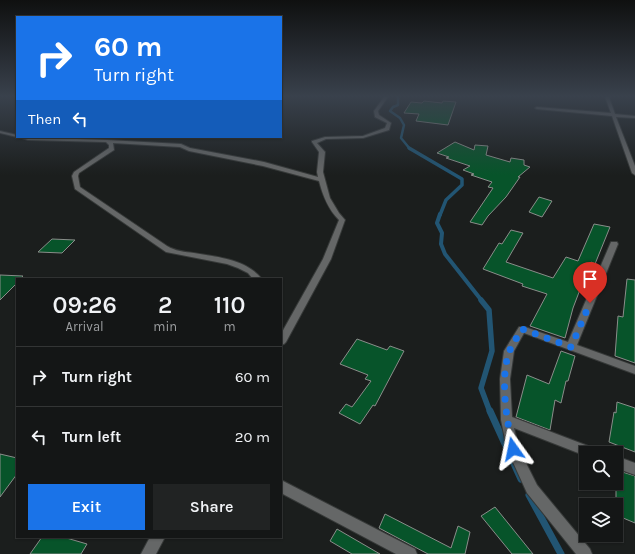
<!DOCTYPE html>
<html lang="en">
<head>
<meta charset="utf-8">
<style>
	:root { --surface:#141616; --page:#212323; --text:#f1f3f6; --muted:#9d9fa1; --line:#333535; --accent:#1a73e8 }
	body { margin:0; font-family:Karla,sans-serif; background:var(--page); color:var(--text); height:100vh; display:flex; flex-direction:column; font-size:15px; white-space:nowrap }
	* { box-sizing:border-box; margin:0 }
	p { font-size:13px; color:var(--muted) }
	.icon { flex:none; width:22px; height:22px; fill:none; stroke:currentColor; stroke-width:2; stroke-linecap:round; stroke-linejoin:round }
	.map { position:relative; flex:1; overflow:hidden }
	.panel { position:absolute; left:16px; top:278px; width:266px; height:260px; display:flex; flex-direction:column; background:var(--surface); border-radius:0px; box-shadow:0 1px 3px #0004,0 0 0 1px var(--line) }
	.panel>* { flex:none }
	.hud { position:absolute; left:16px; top:16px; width:266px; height:122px; border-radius:0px; box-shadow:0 1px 3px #0004,0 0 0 1px var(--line); background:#1a73e8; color:#fff; overflow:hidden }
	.tools { position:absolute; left:579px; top:446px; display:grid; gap:8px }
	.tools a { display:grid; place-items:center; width:44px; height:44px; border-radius:0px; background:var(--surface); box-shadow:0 1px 3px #0004,0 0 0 1px var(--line); font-size:20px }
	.pin { position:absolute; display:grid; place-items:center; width:34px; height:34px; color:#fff; margin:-41px -17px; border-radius:50% 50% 50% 0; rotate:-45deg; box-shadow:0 0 4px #0007 }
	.pin .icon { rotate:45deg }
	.me { position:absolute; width:44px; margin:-22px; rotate:348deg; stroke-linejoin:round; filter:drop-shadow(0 0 3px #0008) }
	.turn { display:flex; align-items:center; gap:14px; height:84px; padding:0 12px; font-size:18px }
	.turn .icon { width:52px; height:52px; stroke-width:2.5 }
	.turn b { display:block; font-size:28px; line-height:34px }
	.then { display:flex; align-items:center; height:38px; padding:0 12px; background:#0003; gap:8px; font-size:15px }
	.eta { display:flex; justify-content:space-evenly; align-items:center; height:68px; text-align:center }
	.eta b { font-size:24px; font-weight:600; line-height:28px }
	.cta { display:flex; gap:8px; margin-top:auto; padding:8px 12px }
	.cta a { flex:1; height:46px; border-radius:0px; background:var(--accent); color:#fff; font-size:16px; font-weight:600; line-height:46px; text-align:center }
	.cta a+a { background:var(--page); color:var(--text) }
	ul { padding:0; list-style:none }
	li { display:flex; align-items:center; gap:12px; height:60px; padding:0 12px; border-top:1px solid var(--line) }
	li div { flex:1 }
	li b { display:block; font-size:15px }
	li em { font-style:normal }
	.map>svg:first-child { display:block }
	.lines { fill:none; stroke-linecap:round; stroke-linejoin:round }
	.stream-far4 { stroke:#225573; stroke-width:2.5 }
	.stream-far3 { stroke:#225573; stroke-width:3.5 }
	.stream-far2 { stroke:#225573; stroke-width:4 }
	.stream-far1 { stroke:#225573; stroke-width:5.5 }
	.stream { stroke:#225573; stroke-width:7 }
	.building { fill:#07542a; stroke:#8a8d8a }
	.minor-casing { stroke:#363938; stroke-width:2 }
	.minor { fill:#656767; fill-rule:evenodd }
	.route { stroke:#1a73e8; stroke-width:7; stroke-dasharray:0 12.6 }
</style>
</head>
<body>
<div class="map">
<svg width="635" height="554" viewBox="0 0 635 554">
	<rect width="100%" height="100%" fill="#1b1e1d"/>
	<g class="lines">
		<path class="stream-far4" d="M398,97V105L393,107L390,111L400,118L404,125L401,138L410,149"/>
		<path class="stream-far3" d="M409,148L462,179V185L446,200L440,215"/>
		<path class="stream-far2" d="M440,214L437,223L442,233L441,244L445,254L482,301"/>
		<path class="stream-far1" d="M481,300L489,310L492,351L481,388L490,412"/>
		<path class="stream" d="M490,411L521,479
			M529,495L561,554"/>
	</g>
	<path class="building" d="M424,101L442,103L443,101L456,102L448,125L416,121L419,114L404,113L411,102L422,103Z
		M455,142L474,150L475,145L488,146L486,155L510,162L511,158L524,160V165L530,167L518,177H520L506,197L488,216L482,225L470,222L493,188L488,187L492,182L471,175L474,174L463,170L470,166L446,158L449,157L437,153Z
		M539,197L552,201L542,217L529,212Z
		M594,224L610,227L595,264L591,262L577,286L581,287L573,308L565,338L530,326L547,294L522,286L523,284L483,269L499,243L502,244L511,230L523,233L506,262L553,278L566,257L578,261Z
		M52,239L75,240L62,253L38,252Z
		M0,275L23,276L20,279H17V283L0,300Z
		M627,279L635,280V363L615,356L618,316L623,317Z
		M357,339L387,350L390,346L404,351L375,406L373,405L360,424L339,413L346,404L352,407L371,381L365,379L368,375L340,364Z
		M561,351L575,356L568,381H566L561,403L555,400L550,430L516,417L527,375L549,384Z
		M617,402L635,408V452L609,442L614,412L616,413Z
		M0,454L17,458V474L0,497Z
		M616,470L635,476V523L616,515Z
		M495,507L533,554H512L481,516Z
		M385,514L451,548L458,526L470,532L465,554H428L379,528Z
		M337,529L380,554H352L330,541Z
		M42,537H63L87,544L81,554H30Z"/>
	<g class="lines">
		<defs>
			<path id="minor" d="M384,97H388L378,111L379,115L391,123L389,130L363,138L326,139L317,143L325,152L323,172L330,198L339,213L345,220L331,259L286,342L284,344L281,345V334L323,259L339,220C328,209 323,196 319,181L263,166L189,151L180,147L113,143L114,150L79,173L78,176L80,187L167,246C175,251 185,252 194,253C217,257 246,259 262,279H253L248,273L238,268L227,264L166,252L75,189L72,176L74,172L109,148V145L106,142L28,140L19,137H17L0,133V131L17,135V137L107,140L181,144L190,148L264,162L318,177L317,172L319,152L312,142V141L325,137L363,136L385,128L387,123L375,117L374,111Z
				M605,97H609L615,114L635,116V118L616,117L635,166V175L632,173L612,116L537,109L535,108L537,107L611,113Z
				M611,242H617L618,244L577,345L635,366V374L524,333L514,351L510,379L512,417L596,449L598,453H586V456L514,428L519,449L537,485L590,549L592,554H576L527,493L507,449L501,420L500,379L504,351L519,327H525L568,342Z
				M616,456L635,463V475L616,468Z
				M281,480L415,549L417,554H396L281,493Z
				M150,537H165L156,554H141Z"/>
		</defs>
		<use href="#minor" class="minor-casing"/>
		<use href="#minor" class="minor"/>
	</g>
	<linearGradient id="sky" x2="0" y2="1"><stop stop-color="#0f1010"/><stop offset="0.55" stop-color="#39414c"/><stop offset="1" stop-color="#39414c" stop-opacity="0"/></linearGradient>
	<rect width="635" height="175" fill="url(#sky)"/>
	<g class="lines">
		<path class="route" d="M513,449C507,422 499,377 510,350C513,343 518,336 522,329L571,347L590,303"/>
	</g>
</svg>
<div class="tools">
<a><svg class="icon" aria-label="search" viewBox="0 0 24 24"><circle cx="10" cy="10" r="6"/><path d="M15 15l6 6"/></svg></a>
<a><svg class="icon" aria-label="layers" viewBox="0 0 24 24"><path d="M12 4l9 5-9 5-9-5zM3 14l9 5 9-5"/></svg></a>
</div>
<div class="pin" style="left:590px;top:303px;background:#d93025"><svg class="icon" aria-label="arrive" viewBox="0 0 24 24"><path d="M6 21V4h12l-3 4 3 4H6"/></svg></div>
<svg class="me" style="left:513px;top:449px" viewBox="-20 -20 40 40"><path d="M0-17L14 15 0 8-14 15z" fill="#1a73e8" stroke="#fff" stroke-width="4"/></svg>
<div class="hud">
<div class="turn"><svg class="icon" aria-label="right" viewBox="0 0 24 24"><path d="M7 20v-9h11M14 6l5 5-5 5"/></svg><div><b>60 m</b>Turn right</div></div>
<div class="then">Then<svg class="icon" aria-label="left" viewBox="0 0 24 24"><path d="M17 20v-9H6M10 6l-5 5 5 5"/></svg></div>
</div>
<section class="panel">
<div class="eta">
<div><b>09:26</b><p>Arrival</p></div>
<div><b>2</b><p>min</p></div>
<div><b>110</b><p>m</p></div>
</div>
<ul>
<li><svg class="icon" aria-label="right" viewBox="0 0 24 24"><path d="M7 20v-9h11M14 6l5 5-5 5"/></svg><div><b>Turn right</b></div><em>60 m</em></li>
<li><svg class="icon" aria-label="left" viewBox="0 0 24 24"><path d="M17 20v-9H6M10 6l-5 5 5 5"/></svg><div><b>Turn left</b></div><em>20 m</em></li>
</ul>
<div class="cta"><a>Exit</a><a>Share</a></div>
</section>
</div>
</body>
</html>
